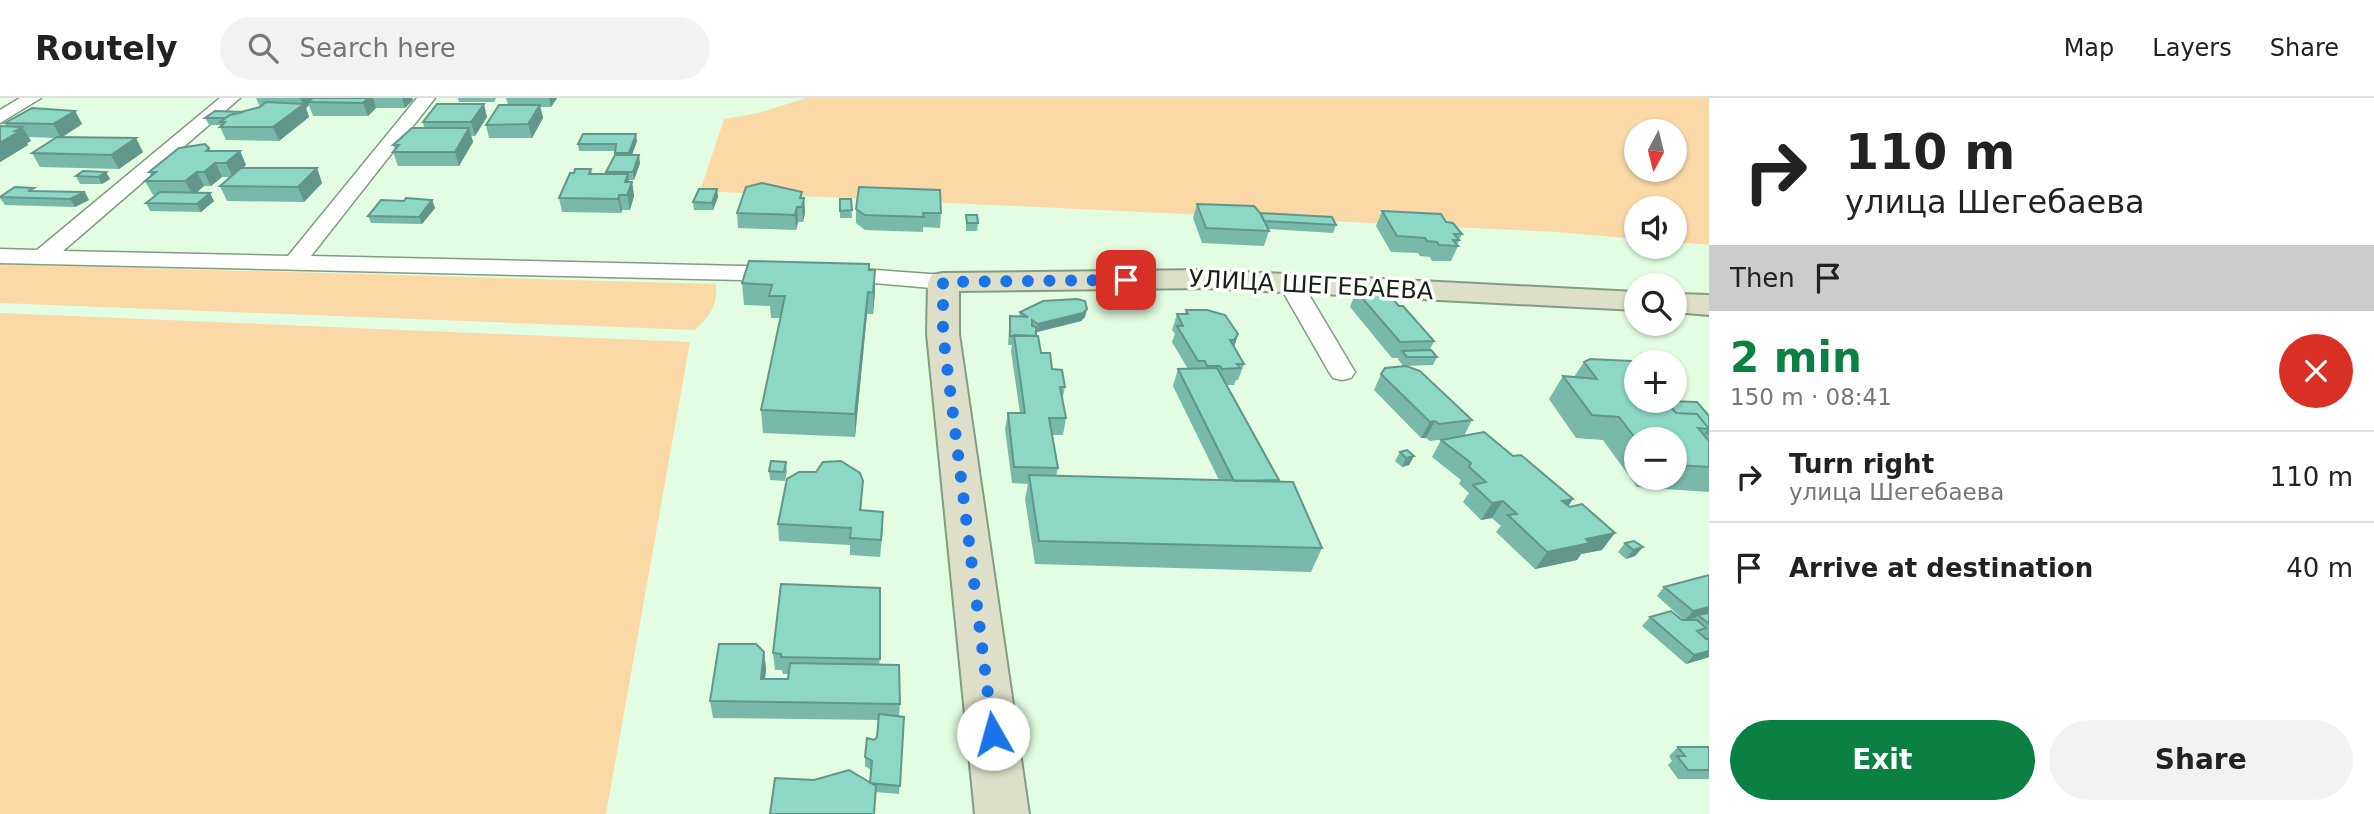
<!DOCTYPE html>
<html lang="en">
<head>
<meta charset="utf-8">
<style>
	:root { --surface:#fff; --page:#f2f2f2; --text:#222; --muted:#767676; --line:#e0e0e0; --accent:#0b8043 }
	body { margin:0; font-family:"DejaVu Sans",sans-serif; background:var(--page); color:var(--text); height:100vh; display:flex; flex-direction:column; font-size:26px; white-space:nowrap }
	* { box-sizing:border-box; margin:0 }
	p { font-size:23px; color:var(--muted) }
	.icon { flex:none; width:38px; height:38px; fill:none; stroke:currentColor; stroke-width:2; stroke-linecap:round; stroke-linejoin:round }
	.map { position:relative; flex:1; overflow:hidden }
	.sheet { display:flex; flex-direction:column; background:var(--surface); width:665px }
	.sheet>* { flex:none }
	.hud { background:#fff; color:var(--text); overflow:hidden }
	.needle { width:46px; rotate:187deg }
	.controls { position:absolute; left:1624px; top:21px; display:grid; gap:14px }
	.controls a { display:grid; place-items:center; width:63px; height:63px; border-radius:50%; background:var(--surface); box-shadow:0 2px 5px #0004; font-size:35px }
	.pin { position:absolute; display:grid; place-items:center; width:60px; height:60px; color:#fff; margin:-30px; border-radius:14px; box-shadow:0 4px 10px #0006 }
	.me { position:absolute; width:77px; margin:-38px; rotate:353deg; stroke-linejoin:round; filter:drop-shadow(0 0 5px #0008) }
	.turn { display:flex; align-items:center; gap:24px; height:147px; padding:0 21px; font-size:32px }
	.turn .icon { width:91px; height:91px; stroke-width:2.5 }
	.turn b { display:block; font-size:49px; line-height:60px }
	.then { display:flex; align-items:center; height:66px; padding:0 21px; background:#0003; gap:14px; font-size:26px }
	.round { display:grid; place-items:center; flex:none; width:74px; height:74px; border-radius:37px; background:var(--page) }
	.headline { display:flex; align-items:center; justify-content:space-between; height:119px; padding:0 21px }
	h1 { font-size:42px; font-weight:600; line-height:52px; color:var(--accent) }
	.primary-button { display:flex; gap:14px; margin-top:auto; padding:14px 21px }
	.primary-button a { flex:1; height:80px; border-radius:42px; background:var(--accent); color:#fff; font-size:28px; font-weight:600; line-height:80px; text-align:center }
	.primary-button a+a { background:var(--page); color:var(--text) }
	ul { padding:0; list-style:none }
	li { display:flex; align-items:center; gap:21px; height:91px; padding:0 21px; border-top:2px solid var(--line) }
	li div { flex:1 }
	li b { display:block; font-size:26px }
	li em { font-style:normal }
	header { display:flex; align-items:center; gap:42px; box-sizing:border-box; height:98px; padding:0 35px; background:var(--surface); border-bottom:2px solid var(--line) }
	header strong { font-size:33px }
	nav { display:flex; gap:38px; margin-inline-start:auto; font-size:24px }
	.search { width:490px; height:63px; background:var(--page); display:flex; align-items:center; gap:18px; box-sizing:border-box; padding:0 24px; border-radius:38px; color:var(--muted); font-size:26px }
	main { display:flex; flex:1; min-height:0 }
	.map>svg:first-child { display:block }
	.green { fill:#fbd9a6; fill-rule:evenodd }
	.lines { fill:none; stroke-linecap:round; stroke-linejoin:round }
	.minor-casing { stroke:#839c82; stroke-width:3 }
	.secondary-casing { stroke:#839c82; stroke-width:4 }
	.minor { fill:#fff; fill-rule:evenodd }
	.secondary { fill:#dedfc9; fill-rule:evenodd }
	.wall { fill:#79b9a9; fill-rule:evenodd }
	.shaded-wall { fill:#63968a }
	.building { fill:#8dd7c5; stroke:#63968a; stroke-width:2 }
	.route { stroke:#1a73e8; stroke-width:12; stroke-dasharray:0 21.6 }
	.labels { text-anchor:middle; stroke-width:7; stroke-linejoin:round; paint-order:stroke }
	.street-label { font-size:24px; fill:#182218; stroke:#fff }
</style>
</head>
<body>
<header>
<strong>Routely</strong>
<div class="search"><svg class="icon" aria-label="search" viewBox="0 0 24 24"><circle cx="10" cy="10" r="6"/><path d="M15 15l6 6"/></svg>Search here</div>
<nav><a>Map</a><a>Layers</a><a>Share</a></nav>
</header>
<main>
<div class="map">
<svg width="1709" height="716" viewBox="0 0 1709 716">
	<rect width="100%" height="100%" fill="#e2fde1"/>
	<path class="green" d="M806,0H1709V147L1675,144V110H1636V141L1557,134L700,93L724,21L759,15ZM1636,33H1675V72H1636Z
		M0,166L716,186C718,207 710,218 695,232L0,205Z
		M0,215L690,244L606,716H0Z"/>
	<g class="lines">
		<defs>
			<path id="minor" d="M20,0H41L0,25V12Z
				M220,0H240L63,153L288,158L417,0H435L311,158L786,169L794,171L798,176L794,181L786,183L0,165V151L37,152Z
				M835,169L943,177L951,179L955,184L951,189L943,191L827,181L823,176L827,171Z
				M1290,178L1298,180L1302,185L1355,274L1351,280L1342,282L1333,280L1329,274L1278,185L1282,180Z"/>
			<path id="secondary" d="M1205,172L1636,194V212L1205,190L959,193V236L1029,716H975L927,236L928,184L932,177L943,175Z
				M1675,196L1709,197V217L1675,214Z"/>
		</defs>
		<use href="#minor" class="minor-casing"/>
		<use href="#secondary" class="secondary-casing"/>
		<use href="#minor" class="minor"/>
		<use href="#secondary" class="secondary"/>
	</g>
	<path class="wall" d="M256,0H412L413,2L405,10H376L368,18H313L309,7L306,10L309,19L279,43L226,42L220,29L221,27H209L205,20L243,14L260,9Z
		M458,0H496L494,4H459Z
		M506,0H557L551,9H540L543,20L532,40H489L486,27L508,7Z
		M75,13L82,26L62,39L143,54L119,71L40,69L32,55L56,40L29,39L31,43L27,45L28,47L0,64V28L7,29L5,25Z
		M487,19L475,38H471L473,44L459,68H398L393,54L395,52L393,47L424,30L423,24Z
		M637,43L632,57L640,65L634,82H629V84H632L634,98L630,112H622L621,115L562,114L559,100L574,75L591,71L592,76H607L616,57L615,53H579L578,46Z
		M209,50L211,53H240L246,67L243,70H317L322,85L304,104L227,103L220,88L231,79H222L211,88H204L196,95L214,103L201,114L150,113L146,105L156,97H153L145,83L151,78L149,74Z
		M106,74L110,81L102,86H80L76,78Z
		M717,91L718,99L713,112H694L693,104Z
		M36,93L89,102L75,109L5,107L0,100Z
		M802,94V100H804L805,115L803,124H798L796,132L738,130L737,115Z
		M840,101H851L852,120H840Z
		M432,102L435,110L422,126L371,125L368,118Z
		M1197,106L1260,115L1336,127L1333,135L1268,131L1269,133L1264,148L1202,145L1193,120Z
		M856,111L941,115L940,130L923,129V134L865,132L856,125Z
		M1382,113L1446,124L1462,136L1457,147L1458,148L1451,163H1432L1430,159L1420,158L1418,155L1391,154L1376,128Z
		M966,117L978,125L977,133H966Z
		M869,172H875V193L873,216H867L855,339L763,335L761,312L780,220H771L770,208L744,207L742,185Z
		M1356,193L1399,208L1434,243L1430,252L1437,259L1433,267L1403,268L1398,261L1399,260H1392L1350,209Z
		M1186,212L1238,236L1234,249L1244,266L1238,282H1236L1234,287H1226L1279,382L1278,384L1322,450L1311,474L1035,466L1025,401L1028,386L1012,385L1005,331L1008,315H1020L1011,253L1012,247H1008L1010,218L1019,219L1020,214L1085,219L1081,223L1037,234L1036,233V238L1041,255L1065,289L1062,303L1066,320L1063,337H1052L1058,370L1056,378L1219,382L1173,288L1178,271H1188L1172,244L1175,236L1172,232L1177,216H1185Z
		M1584,264L1636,303L1709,318V394L1637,389L1603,342L1576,340L1549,301L1563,278L1574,279ZM1636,341H1675V380H1636Z
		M1381,276L1472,322L1464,338L1513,358L1573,401L1568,408L1602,452L1581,456L1577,462L1535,471L1496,434L1501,428L1492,420L1481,422L1463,404L1469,395L1459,386L1461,382L1432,359L1441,342L1451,340L1430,343L1426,340H1421L1374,292Z
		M1400,354L1414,358L1409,367L1402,369L1395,363Z
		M786,364L787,373L785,383L770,382L769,373Z
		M863,383L861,412L883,431L880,459L850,457V447L779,443L778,426Z
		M1625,445L1643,449L1635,458L1626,461L1618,454Z
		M1709,477V559L1686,566L1642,528L1650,519L1684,522L1657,498L1664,489Z
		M764,554L766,571L765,581H788L789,576H783L782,572H775L773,555L880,561L879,567L900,606L899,618L904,619L899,696L875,694L814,682L870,684L871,672L865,668V659L874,642L877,639L878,622L713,620L710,603Z
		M1678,649H1709V681H1678L1668,667L1672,663L1669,658Z"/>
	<path class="shaded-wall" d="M300,0H317L308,4L309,7L306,10L309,19L279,43L273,29L303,7Z
		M368,0H373L376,10L368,18L363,5Z
		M402,0H412L413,2L405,10Z
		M549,0H557L551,9Z
		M484,6L487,19L475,38L471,24Z
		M540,7L543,20L532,40L528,26Z
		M75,13L82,26L61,40L53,26Z
		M22,29L31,43L27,45L28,47L0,64V45L15,33Z
		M469,30L473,44L459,68L455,54Z
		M636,36L637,43L630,62L629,55Z
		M136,40L143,54L119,71L111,57Z
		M209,50L222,79L211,88L204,74L206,53Z
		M240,53L246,67L233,79L226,65Z
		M639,57L640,65L634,82L633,74Z
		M317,70L322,85L304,104L298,89Z
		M106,74L110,81L102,86L98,79Z
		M197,74L204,88L193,98L185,83Z
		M628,76L630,89L632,84L634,98L630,112L625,84Z
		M717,91L718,99L713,112L712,105Z
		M85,94L89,102L75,109L70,101Z
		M802,94V108L804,100L805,115L803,124L802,109L800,100Z
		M210,95L214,103L201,114L197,106Z
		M619,97L622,112L621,115L618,101Z
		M432,102L435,110L422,126L419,119Z
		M797,109L798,124L796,132L795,117Z
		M875,172V193L873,216V195Z
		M868,194L867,216L855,339V316Z
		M1087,211L1085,219L1081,223L1037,234L1038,226Z
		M1238,236L1233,253L1229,258L1234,242Z
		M1435,323L1426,340H1421L1430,324Z
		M1414,358L1409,367L1402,369L1406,360Z
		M863,383L862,400L860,429V412Z
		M1573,401L1561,418L1562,403Z
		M1503,403L1492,420L1481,422L1492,405Z
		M1615,435L1602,452L1581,456L1577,462L1535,471L1547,454L1586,441Z
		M1643,449L1635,458L1626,461L1633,452Z
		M1709,509V516L1698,517L1695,520L1685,522L1693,513Z
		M1709,553V559L1686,566L1694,557Z
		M764,554L766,571L763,598L761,581Z"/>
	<path class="building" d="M313,0H368L363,5L308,4Z
		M266,4L304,6L273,29H220L225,24H220L230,17L260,9Z
		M437,6H484L471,24H423Z
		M499,7H540L528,26L486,27Z
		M32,10L75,13L53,26L5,25Z
		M215,13L243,14L230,17L225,20H205Z
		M0,28L22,29L15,33H20L0,45Z
		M412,30H469L455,54H393L399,47H393Z
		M583,36H636L629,55H615L616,46H578Z
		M57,39L136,40L111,57L32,55Z
		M205,46L209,50L206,53H240L226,65H215L204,74H197L185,83H145L156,74H149L179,50Z
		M615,57H639L633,74H606Z
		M241,70H317L298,89L220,88Z
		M575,71H591L589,76H628L625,84H632L627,97H619L618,101L559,100L570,75H574Z
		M83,73L106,74L98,79L76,78Z
		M762,85L802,94L800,100H804L802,109H797L795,117L737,115L746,89Z
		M15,89L34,90L28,93L85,94L70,101L0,99Z
		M859,89L940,92L941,115H923L924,119L865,117L856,111Z
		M699,91H717L712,105L693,104Z
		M160,94L210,95L197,106L146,105Z
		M406,100L432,102L419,119L368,118L381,102L404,103Z
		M840,101H851L852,112L840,113Z
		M1197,106L1254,108L1261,116L1269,133L1206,130Z
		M1382,113L1441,116L1446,124L1453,125L1462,136H1454L1459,142H1453L1458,148L1439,147L1437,144L1427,143L1425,140L1397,138Z
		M1260,115L1332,119L1336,127L1264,123Z
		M966,117H977L978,125H967Z
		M749,163L869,166V172H875L873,195L868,194L855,316L761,312L785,198H769L772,187L742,185Z
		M1360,190L1386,193L1399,208H1403L1434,243L1400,244L1356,193Z
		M1077,201L1085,203L1087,211L1083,215L1038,226L1032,222V228L1036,229V238H1010V218L1028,219L1020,214L1043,203Z
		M1186,212H1207L1225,217L1238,236L1234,242H1230L1244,266H1237L1240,270L1222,271L1220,268H1207L1205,263H1198L1177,228H1183L1177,216H1188Z
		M1014,237L1038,238L1041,255H1050L1052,271L1062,272L1065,289H1060L1066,320H1049L1058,370L1014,369L1008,315H1025Z
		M1431,252L1437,259H1407L1402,253Z
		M1590,261L1652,264H1636V303H1666L1676,315L1697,316L1709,331L1698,330L1709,343V369L1675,367V341H1636L1619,319L1592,317L1563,278L1597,281L1584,264Z
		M1406,268L1420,273L1472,322L1439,326L1435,323L1430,324L1381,276L1385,270Z
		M1217,270L1279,382L1234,383L1178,271Z
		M1667,303L1697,304L1709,318V336L1706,335L1709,331L1697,316L1676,315Z
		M1484,334L1513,358L1521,357L1573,401L1562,403L1570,409L1582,406L1615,435L1586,441L1590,445L1547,454L1508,417L1517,416L1503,403L1492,405L1473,387L1486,384L1469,369L1471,365L1441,342Z
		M1407,352L1414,358L1406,360L1400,354Z
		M771,363L786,364L784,374L769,373Z
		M841,363L860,375L863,383L860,412L883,414L881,442L850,440L851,430L778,426L787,381L799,374H816L823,364Z
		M1029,377L1293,384L1322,450L1039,443Z
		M1634,443L1643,449L1633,452L1625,445Z
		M1709,477V509L1693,513L1664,489Z
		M781,486L880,490V561L781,559V556L773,555Z
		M1671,513L1682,522H1697L1706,530L1697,533L1706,541H1709V553L1694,557L1650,519Z
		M1709,515V526L1698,517Z
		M719,546H756L764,554L761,581H788L790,565L899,567L900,606L710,603Z
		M879,616L904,619L900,688L870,685L872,663L865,659L867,640L874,642L877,639Z
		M1678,649H1709V672H1688L1677,658H1685Z
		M849,672L876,688L874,716H770L775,680L814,682Z"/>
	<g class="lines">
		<path class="route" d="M993,636L943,236V184L1126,182"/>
	</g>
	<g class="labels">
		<g class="street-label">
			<text transform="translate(1311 187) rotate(3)" y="8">УЛИЦА ШЕГЕБАЕВА</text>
		</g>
	</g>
</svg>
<div class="controls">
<a><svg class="needle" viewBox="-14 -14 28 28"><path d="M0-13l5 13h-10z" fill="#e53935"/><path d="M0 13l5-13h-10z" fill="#767676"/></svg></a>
<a><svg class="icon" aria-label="sound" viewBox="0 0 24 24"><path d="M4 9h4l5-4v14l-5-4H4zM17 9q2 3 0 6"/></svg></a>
<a><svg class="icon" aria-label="search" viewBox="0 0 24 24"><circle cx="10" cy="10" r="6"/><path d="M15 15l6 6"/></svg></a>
<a>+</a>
<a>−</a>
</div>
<div class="pin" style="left:1126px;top:182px;background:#d93025"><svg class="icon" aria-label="arrive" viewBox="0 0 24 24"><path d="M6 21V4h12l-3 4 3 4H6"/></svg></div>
<svg class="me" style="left:993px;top:636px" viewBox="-20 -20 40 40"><circle r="19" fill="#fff"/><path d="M0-13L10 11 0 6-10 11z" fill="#1a73e8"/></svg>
</div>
<section class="sheet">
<div class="hud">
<div class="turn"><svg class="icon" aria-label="right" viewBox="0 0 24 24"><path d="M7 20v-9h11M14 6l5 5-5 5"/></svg><div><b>110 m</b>улица Шегебаева</div></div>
<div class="then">Then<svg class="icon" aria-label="arrive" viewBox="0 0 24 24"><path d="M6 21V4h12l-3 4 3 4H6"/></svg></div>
</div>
<div class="headline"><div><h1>2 min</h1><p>150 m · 08:41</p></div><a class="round" style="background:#d93025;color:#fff"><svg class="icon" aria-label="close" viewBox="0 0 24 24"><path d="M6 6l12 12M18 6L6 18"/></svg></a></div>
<ul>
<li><svg class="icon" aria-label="right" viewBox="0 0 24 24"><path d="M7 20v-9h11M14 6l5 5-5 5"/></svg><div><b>Turn right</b><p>улица Шегебаева</p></div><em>110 m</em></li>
<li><svg class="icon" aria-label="arrive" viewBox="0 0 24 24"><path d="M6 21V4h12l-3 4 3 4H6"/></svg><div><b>Arrive at destination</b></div><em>40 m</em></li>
</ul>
<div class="primary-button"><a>Exit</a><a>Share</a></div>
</section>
</main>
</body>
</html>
